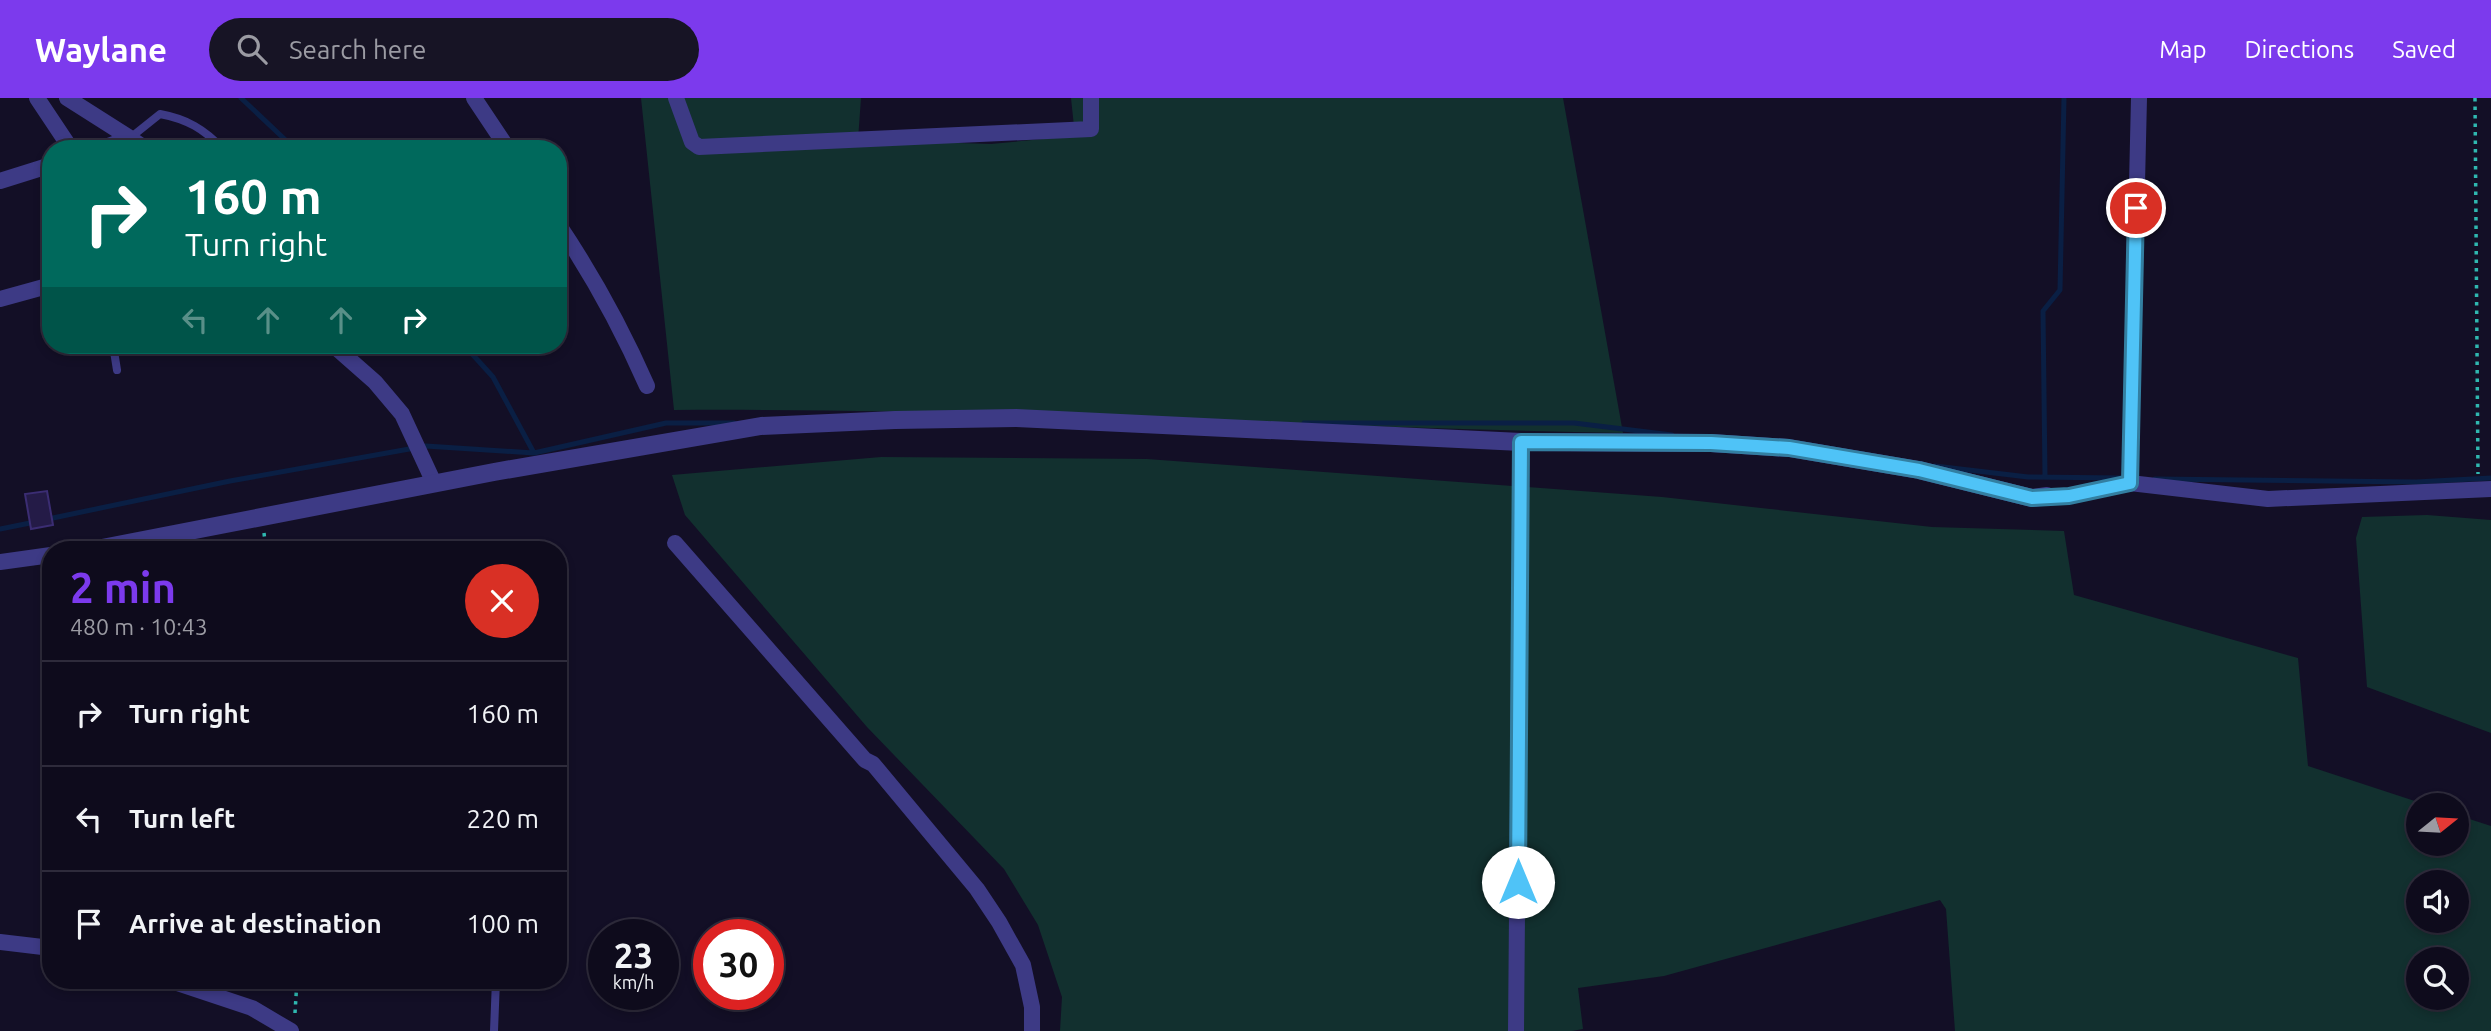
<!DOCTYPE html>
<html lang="en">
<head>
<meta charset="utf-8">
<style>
	:root { --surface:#0e0b1c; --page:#171425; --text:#f1f3f6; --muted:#9b9ba3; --line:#2e2b3b; --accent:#7c3aed }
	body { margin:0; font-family:Ubuntu,sans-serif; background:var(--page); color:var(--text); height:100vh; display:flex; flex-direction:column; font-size:26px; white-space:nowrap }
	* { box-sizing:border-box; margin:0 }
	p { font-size:23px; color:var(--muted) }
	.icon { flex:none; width:38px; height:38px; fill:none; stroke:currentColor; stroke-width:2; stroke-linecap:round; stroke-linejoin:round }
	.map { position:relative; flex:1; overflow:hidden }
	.details { position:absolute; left:42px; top:443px; width:525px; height:448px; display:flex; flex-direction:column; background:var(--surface); border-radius:28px; box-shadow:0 4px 10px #0003,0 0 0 2px var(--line) }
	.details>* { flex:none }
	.hud { position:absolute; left:42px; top:42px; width:525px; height:214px; border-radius:28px; box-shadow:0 4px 10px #0003,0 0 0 2px var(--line); background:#00695c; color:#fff; overflow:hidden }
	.needle { width:46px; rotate:72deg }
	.buttons { position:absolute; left:2406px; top:695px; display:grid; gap:14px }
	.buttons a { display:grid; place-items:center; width:63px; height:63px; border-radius:50%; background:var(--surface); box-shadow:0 4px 10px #0003,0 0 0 2px var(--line); font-size:35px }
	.speed { position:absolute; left:588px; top:821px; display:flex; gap:14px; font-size:35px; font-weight:700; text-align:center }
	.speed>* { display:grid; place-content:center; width:91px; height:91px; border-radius:50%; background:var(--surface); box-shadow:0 4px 10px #0003,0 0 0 2px var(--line); line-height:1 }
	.speed small { font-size:18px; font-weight:400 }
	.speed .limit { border:10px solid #d22; background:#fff; color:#111 }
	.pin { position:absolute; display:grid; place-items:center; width:60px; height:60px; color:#fff; margin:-30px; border:4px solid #fff; border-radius:50%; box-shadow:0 2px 7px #0007 }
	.me { position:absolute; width:77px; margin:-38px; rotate:0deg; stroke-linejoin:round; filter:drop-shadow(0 0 5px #0008) }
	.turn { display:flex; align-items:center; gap:24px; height:147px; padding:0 28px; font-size:32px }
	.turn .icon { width:91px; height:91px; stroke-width:2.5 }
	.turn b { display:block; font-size:49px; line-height:60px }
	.lanes { display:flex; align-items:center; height:66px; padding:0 28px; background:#0003; justify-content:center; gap:35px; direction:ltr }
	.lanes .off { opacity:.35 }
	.round { display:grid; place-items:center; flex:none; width:74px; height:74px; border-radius:37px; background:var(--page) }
	.head { display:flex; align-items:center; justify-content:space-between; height:119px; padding:0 28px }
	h1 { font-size:42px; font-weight:700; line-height:52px; color:var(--accent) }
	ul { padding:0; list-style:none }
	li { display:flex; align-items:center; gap:21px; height:105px; padding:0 28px; border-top:2px solid var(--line) }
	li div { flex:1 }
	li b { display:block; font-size:26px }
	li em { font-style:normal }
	header { display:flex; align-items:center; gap:42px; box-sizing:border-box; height:98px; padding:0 35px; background:var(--accent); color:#fff }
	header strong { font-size:33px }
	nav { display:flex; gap:38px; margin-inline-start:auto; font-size:24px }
	.search { width:490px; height:63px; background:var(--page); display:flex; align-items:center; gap:18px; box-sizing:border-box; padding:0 24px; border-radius:38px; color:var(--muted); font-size:26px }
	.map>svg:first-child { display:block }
	.green { fill:#12302f; fill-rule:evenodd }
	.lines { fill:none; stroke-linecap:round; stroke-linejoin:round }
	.stream { stroke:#0a1f44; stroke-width:5 }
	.building { fill:#241b47; stroke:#3b2d73; stroke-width:2 }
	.path { stroke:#2fb8b0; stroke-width:3.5; stroke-dasharray:3.5 5; stroke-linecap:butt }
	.service { stroke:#3d3a85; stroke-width:8 }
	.minor { stroke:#3d3a85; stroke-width:16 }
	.tertiary { stroke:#3d3a85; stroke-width:18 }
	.route-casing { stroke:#337fa1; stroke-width:18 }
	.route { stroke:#4fc3f7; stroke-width:12 }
</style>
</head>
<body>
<header>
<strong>Waylane</strong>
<div class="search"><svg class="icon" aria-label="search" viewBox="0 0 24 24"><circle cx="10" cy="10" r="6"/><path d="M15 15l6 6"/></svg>Search here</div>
<nav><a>Map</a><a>Directions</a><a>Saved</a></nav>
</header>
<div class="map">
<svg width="2491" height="933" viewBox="0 0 2491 933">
	<rect width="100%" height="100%" fill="#130f26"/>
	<path class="green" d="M641,0H861L858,42L991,46L1075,38L1071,0H1563L1623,335C1307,329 990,310 674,312Z
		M881,359L1147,361L1662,399L1932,429L2064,433L2074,497L2298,560L2308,668L2427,707H2418V746H2457V717L2491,728V933H1955L1946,811L1940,802L1664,878L1578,890L1583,931L1572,933H1060L1062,899L1038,827L1004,771L867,629L685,417L672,377ZM2418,784H2457V822H2418ZM2418,861H2457V900H2418Z
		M2427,417L2491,422V635L2367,589L2356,440L2362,419Z"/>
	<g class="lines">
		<path class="stream" d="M241,0L295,51
			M464,247L493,279L534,355
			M1304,325H1574L1672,337
			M1935,368L2028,379L2121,380
			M2045,379L2043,213L2060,192L2064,0
			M2155,381L2416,384L2491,380
			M48,421L230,383L426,348L534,355L666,325H734
			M0,431L35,424"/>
	</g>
	<path class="building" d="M47,393L53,427L31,431L25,396Z"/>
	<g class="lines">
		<path class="path" d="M2475,0L2478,376
			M264,435L266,452
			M295,915L297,882"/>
		<path class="service" d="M130,40L160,16C187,21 204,31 223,51
			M113,247L117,272
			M161,247V251
			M494,933L496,882"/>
		<path class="minor" d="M37,0L71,51
			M67,0L130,40
			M474,0L508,51
			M676,0L692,44L699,49L1091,31V0
			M100,51L130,40L146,51
			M0,83L51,67
			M558,126C593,178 622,231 647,288
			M0,201L51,187
			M333,247L375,284L402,316L434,385
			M2130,385L2139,0
			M2047,398H2069L2130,385L2268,401L2491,391
			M675,445L865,662L873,666L977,791L999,824L1023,867L1032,909V933
			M0,464L51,457
			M0,844L51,850
			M168,882L252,910L291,933
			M1516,933L1521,344"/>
		<path class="tertiary" d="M102,450L494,374L761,328L895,322L1016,320L1521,344L1711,345L1789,350L1919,372L2032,400L2047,398"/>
	</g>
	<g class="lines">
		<defs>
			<path id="route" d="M1518,784L1521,344L1711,345L1789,350L1919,372L2032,400L2069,398L2130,385L2136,110"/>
		</defs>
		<use href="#route" class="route-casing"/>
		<use href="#route" class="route"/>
	</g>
</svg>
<div class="buttons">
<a><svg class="needle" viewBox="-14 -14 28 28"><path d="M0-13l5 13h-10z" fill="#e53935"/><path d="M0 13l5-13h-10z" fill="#9b9ba3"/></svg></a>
<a><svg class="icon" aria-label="sound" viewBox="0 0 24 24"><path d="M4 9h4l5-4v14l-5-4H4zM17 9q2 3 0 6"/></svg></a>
<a><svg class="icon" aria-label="search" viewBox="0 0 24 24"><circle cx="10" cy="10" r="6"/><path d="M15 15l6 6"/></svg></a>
</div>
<div class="speed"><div>23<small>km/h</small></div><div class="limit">30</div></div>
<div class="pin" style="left:2136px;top:110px;background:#d93025"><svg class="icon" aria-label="arrive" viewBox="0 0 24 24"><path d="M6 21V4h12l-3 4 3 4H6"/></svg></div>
<svg class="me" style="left:1518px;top:784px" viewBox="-20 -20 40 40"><circle r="19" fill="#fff"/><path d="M0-13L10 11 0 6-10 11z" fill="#4fc3f7"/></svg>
<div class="hud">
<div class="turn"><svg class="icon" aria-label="right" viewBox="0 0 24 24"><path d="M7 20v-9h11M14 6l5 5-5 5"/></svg><div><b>160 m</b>Turn right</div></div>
<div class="lanes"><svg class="icon off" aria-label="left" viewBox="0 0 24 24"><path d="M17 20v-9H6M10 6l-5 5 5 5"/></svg><svg class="icon off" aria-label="ahead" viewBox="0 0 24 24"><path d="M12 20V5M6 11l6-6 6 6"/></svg><svg class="icon off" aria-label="ahead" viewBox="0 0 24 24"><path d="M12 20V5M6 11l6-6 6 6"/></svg><svg class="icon" aria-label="right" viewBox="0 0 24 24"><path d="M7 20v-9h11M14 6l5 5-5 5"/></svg></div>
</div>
<section class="details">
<div class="head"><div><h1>2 min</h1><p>480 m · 10:43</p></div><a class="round" style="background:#d93025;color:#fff"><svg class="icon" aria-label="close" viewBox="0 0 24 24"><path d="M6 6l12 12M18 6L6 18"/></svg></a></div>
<ul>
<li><svg class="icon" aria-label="right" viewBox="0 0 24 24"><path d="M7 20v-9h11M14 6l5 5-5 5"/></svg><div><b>Turn right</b></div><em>160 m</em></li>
<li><svg class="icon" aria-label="left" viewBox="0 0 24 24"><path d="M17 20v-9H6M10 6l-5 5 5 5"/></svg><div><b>Turn left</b></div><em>220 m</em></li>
<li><svg class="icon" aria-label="arrive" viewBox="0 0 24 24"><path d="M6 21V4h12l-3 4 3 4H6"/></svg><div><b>Arrive at destination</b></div><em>100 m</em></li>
</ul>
</section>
</div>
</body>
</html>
